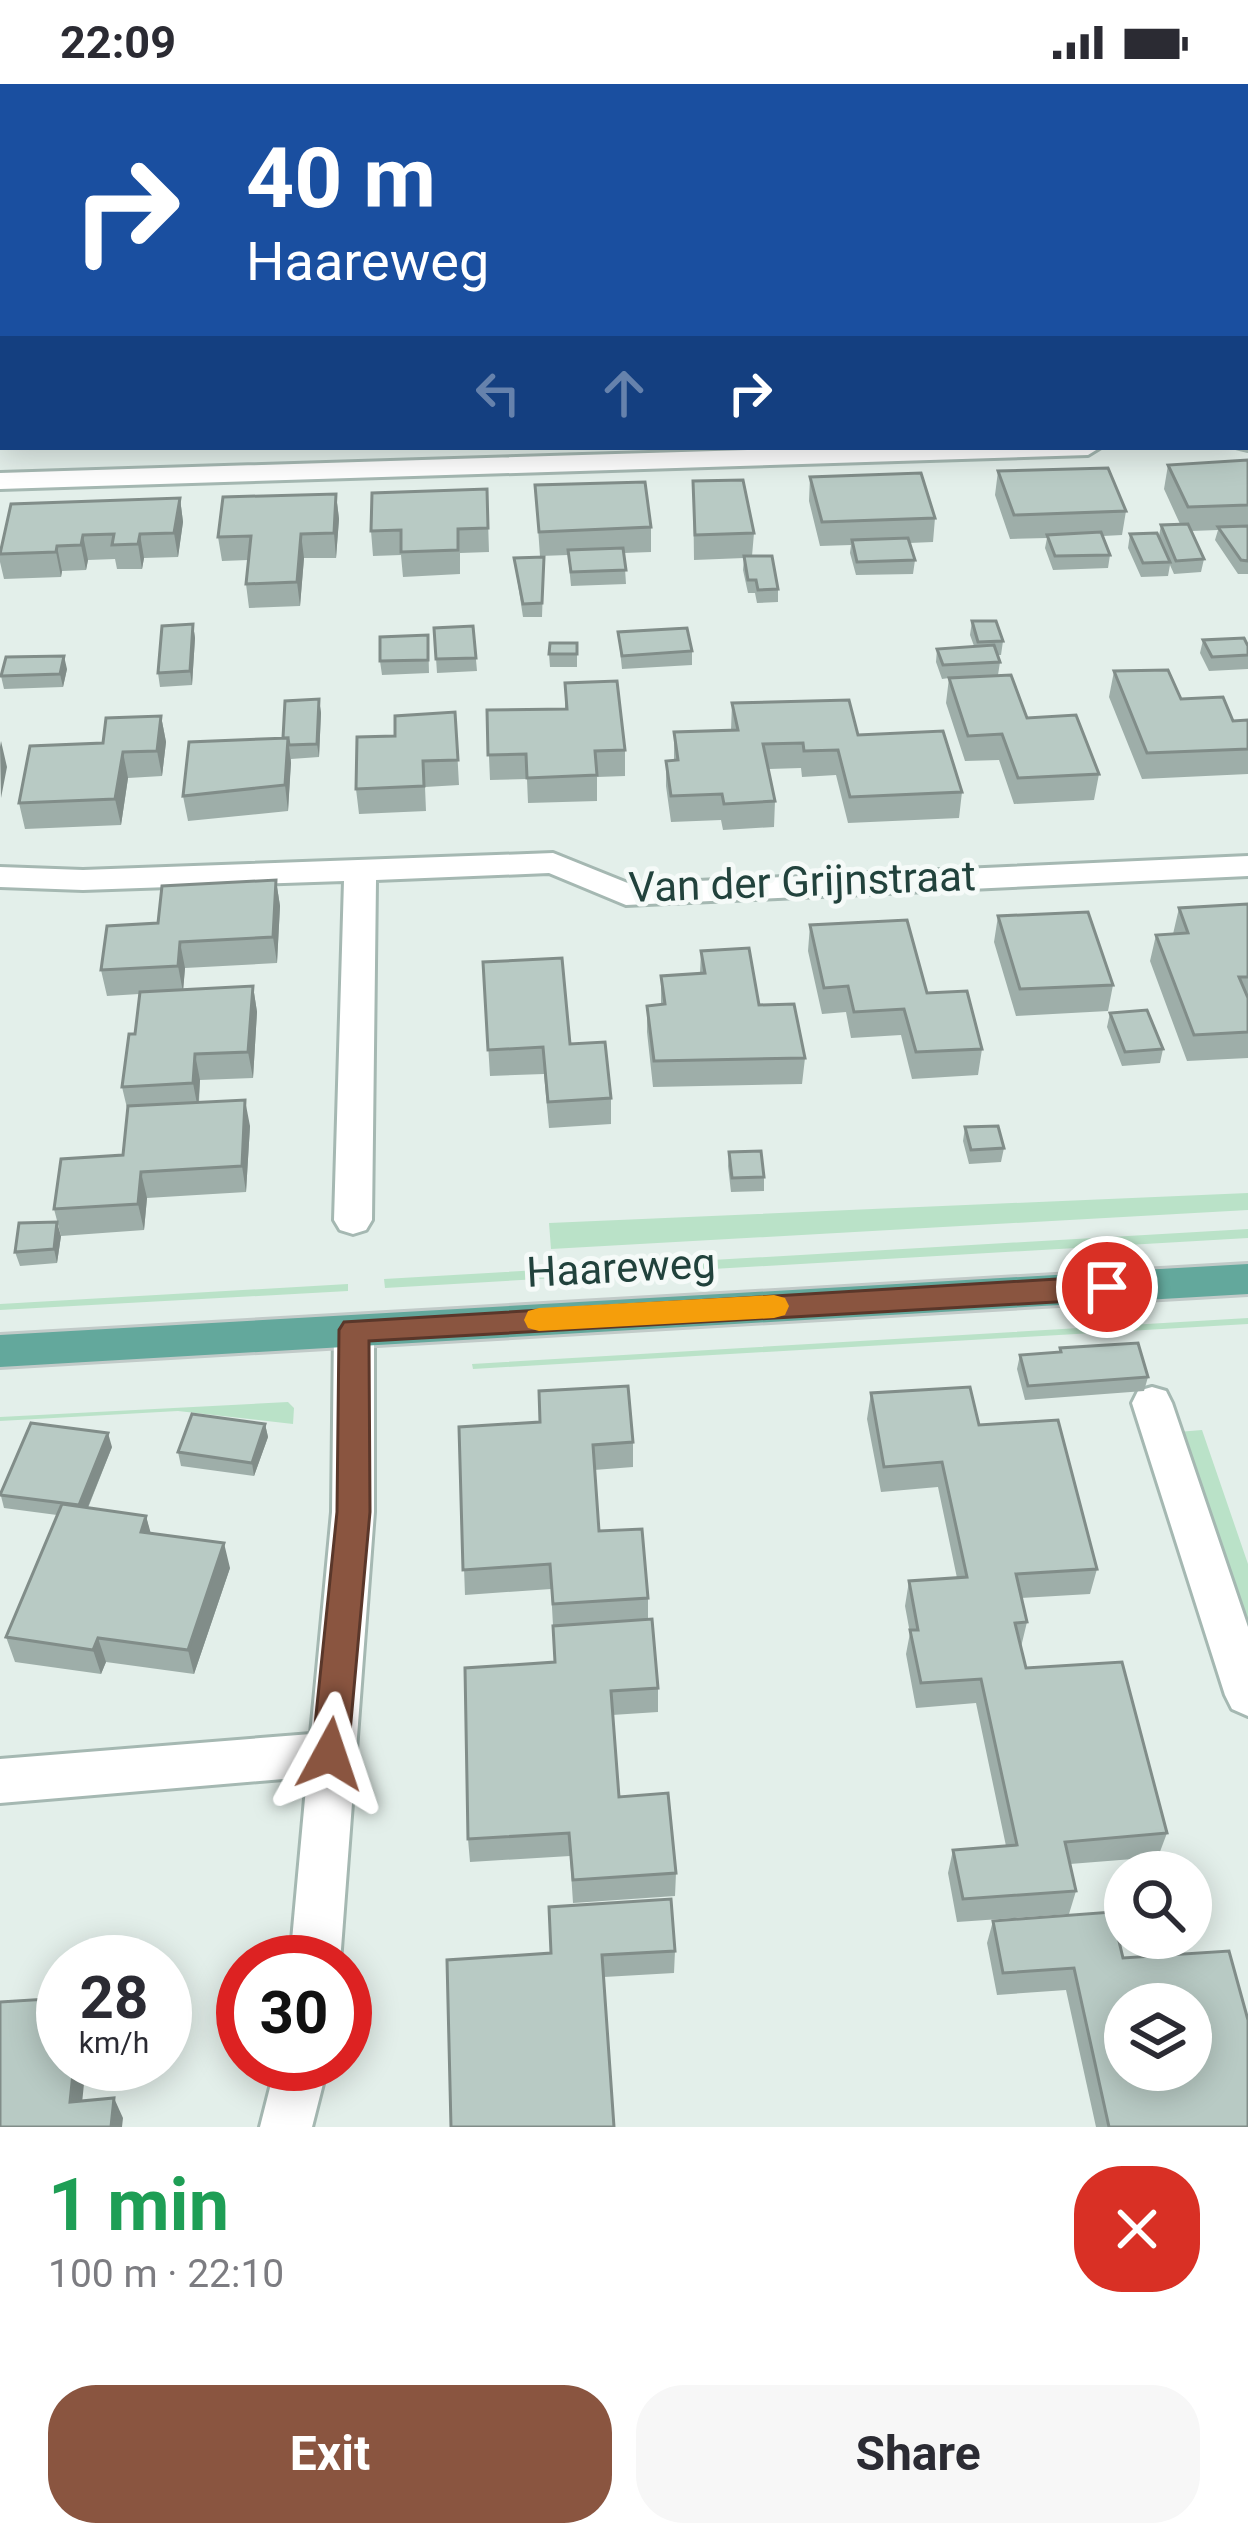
<!DOCTYPE html>
<html lang="en">
<head>
<meta charset="utf-8">
<style>
	:root { --surface:#fff; --page:#f7f7f7; --text:#2b2b33; --muted:#7c7c81; --accent:#8a5540 }
	body { margin:0; font-family:Roboto,sans-serif; background:var(--page); color:var(--text); height:100vh; display:flex; flex-direction:column; font-size:45px; white-space:nowrap }
	* { box-sizing:border-box; margin:0 }
	p { font-size:39px; color:var(--muted) }
	.icon { flex:none; width:66px; height:66px; fill:none; stroke:currentColor; stroke-width:2; stroke-linecap:round; stroke-linejoin:round }
	.map { position:relative; height:2043px; overflow:hidden }
	.sheet { display:flex; flex-direction:column; background:var(--surface); flex:1 }
	.sheet>* { flex:none }
	.top-card { position:absolute; left:0px; top:0px; width:1248px; height:366px; box-shadow:0 6px 30px #0003; background:#1a4fa0; color:#fff; overflow:hidden }
	.buttons { position:absolute; left:1104px; top:1767px; display:grid; gap:24px }
	.buttons a { display:grid; place-items:center; width:108px; height:108px; border-radius:50%; background:var(--surface); box-shadow:0 6px 30px #0003; font-size:60px }
	.speed { position:absolute; left:36px; top:1851px; display:flex; gap:24px; font-size:60px; font-weight:700; text-align:center }
	.speed>* { display:grid; place-content:center; width:156px; height:156px; border-radius:50%; background:var(--surface); box-shadow:0 6px 30px #0003; line-height:1 }
	.speed small { font-size:30px; font-weight:400 }
	.speed .limit { border:18px solid #d22; background:#fff; color:#111 }
	.pin { position:absolute; display:grid; place-items:center; width:102px; height:102px; color:#fff; margin:-51px; border:6px solid #fff; border-radius:50%; box-shadow:0 3px 12px #0007 }
	.me { position:absolute; width:132px; margin:-66px; rotate:5deg; stroke-linejoin:round; filter:drop-shadow(0 0 9px #0008) }
	.turn { display:flex; align-items:center; gap:42px; height:252px; padding:0 48px; font-size:54px }
	.turn .icon { width:156px; height:156px; stroke-width:2.5 }
	.turn b { display:block; font-size:84px; line-height:102px }
	.lanes { display:flex; align-items:center; height:114px; padding:0 48px; background:#0003; justify-content:center; gap:60px; direction:ltr }
	.lanes .off { opacity:.35 }
	.round { display:grid; place-items:center; flex:none; width:126px; height:126px; border-radius:48px; background:var(--page) }
	.summary { display:flex; align-items:center; justify-content:space-between; height:204px; padding:0 48px }
	h1 { font-size:72px; font-weight:700; line-height:90px; color:#1e9e55 }
	.primary-button { display:flex; gap:24px; margin-top:auto; padding:24px 48px }
	.primary-button a { flex:1; height:138px; border-radius:48px; background:var(--accent); color:#fff; font-size:48px; font-weight:700; line-height:138px; text-align:center }
	.primary-button a+a { background:var(--page); color:var(--text) }
	.status { display:flex; justify-content:space-between; align-items:center; height:84px; padding:0 60px; background:var(--surface); direction:ltr }
	.status svg { height:33px; fill:currentColor }
	.map>svg:first-child { display:block }
	.green { fill:#bae2c8 }
	.lines { fill:none; stroke-linecap:round; stroke-linejoin:round }
	.minor-casing { stroke:#a5b8b2; stroke-width:6 }
	.major-casing { stroke:#c1cac8; stroke-width:6 }
	.minor { fill:#fff; fill-rule:evenodd }
	.major { fill:#63a89c; fill-rule:evenodd }
	.wall { fill:#9eaea9 }
	.shaded-wall { fill:#818d89 }
	.building { fill:#b8cac4; stroke:#818d89; stroke-width:3; fill-rule:evenodd }
	.route { fill:#8a5540; stroke:#5a372a; stroke-width:3 }
	.slow { fill:#f59e0b }
	.labels { text-anchor:middle; stroke-width:10; stroke-linejoin:round; paint-order:stroke }
	.street-label { font-size:42px; fill:#21423c; stroke:#f5faf8 }
</style>
</head>
<body>
<div class="status"><b>22:09</b><svg viewBox="0 0 49 12"><path d="M0 12V9h3v3zM5 12V6h3v6zM10 12V3h3v9zM15 12V0h3v12zM26 1h20v11H26zM47 4h2v5h-2z"/></svg></div>
<div class="map">
<svg width="1248" height="2043" viewBox="0 0 1248 2043">
	<rect width="100%" height="100%" fill="#e3efea"/>
	<path class="green" d="M1248,1109V1126L551,1165L549,1139Z
		M1248,1145V1154L385,1204L384,1195Z
		M348,1200V1207L0,1226V1220Z
		M1248,1234V1240L473,1285L472,1280Z
		M288,1318L294,1324L293,1340L178,1327L0,1337V1333Z
		M1202,1346L1248,1480V1561L1178,1348Z"/>
	<g class="lines">
		<defs>
			<path id="minor" d="M302,0H322L301,3Z
				M815,0H835L836,3H816Z
				M1029,0H1049L1051,3H1031Z
				M1245,350L1248,366L1236,363H1245Z
				M845,363H1101L1088,371L0,405V389Z
				M553,769L630,800L1248,772V792L626,821L549,789L376,796L372,1136L366,1146L353,1150L340,1146L334,1136L344,797L83,806L0,803V783L83,786Z
				M354,1231L368,1235L374,1246V1428L340,1878H290L307,1693L0,1719V1675L311,1650L332,1428L334,1246L340,1235Z
				M1152,1303L1166,1307L1172,1319L1248,1543V1632L1232,1625L1225,1611L1132,1319L1138,1307Z
				M276,1980H328L312,2043H260Z"/>
			<path id="major" d="M1248,1180V1210L0,1283V1251Z"/>
		</defs>
		<use href="#minor" class="minor-casing"/>
		<use href="#major" class="major-casing"/>
		<use href="#minor" class="minor"/>
		<use href="#major" class="major"/>
	</g>
	<path class="wall" d="M118,0H161V1L160,3H119Z
		M370,0H481V2L444,1L443,3H370Z
		M696,0H770L771,3H705L704,1Z
		M1164,0H1248V116L1245,111V3H1163Z
		M1248,376V490H1238L1215,456L1218,446L1191,447L1204,475L1201,488L1174,490L1170,481L1168,492L1141,493L1128,464L1130,450L1159,452L1161,441L1180,440L1164,405L1168,381Z
		M998,387L1126,427L1122,451L1103,452L1110,471L1108,484L1053,486L1045,464L1047,454L1010,455L995,411Z
		M810,393L935,434L933,458L909,459L915,476L913,490L856,491L850,469L851,461L820,462L809,417Z
		M693,397L754,449L752,472L778,505V518L757,519L755,509H748L743,486L744,474L694,476Z
		M535,401L651,443V468L624,469L626,500L571,502L568,471L540,472Z
		M487,405L489,468L460,469V490L403,493L401,471L373,472L371,447Z
		M336,410L339,435L336,474H304L300,522L249,524L246,500L248,476L222,477L218,453Z
		M180,414L183,438L178,473L144,474L142,485H117L115,475L88,476L86,486L62,487L61,493L4,495L0,478V463Z
		M544,473L542,533H523L514,474Z
		M972,537L1003,557L1001,571H998L1000,578L998,591L1027,634L1099,690L1094,716L1014,720L999,676L965,677L946,619L949,594L942,595L936,578L937,565L974,562L970,551Z
		M193,540L195,554L192,601L160,603L158,589Z
		M473,542L477,587L437,589L434,544Z
		M618,548L692,567V581L622,585Z
		M428,551L429,589L382,591L380,577Z
		M1203,556L1248,562V585L1209,587L1200,569Z
		M577,559V583H550L549,570Z
		M67,585L63,603L4,605L1,592Z
		M1114,587L1233,637L1248,636V690L1142,695L1109,613Z
		M565,599L625,666V692L597,693V717L528,719L527,695L490,696L487,626L565,625Z
		M319,615L321,629L319,673L291,675L288,727L188,737L183,712L283,654Z
		M732,619L858,651L962,708L959,734L848,739L836,691L802,693L801,684L769,685L775,717L774,743L723,746L721,736L671,738L666,702V677L674,676V648L731,646Z
		M455,628L459,701L425,703L426,727L359,730L356,705Z
		M161,632L166,658L162,692L128,694L121,741L25,745L19,719L103,659Z
		M276,796L280,822L277,879L185,884L183,906L253,902L257,928L253,994L200,996L199,1018L250,1042L246,1108L147,1114L144,1146L61,1152L54,1125L123,1071L127,1024L122,1003L135,950L139,910L107,912L101,886L158,839Z
		M1248,820V974L1187,977L1150,877L1156,851L1173,850L1179,824Z
		M998,832L1113,901L1108,927L1016,932L994,858Z
		M810,841L927,909L982,965L978,991L912,995L901,951L851,954L846,928L822,930L808,867Z
		M701,867L759,921L805,974L802,1000L653,1003L647,948V922L661,921V892L700,889Z
		M483,878L570,960L611,1014V1040L549,1044L544,990L490,992Z
		M1110,929L1163,965L1160,979L1122,982L1107,943Z
		M965,1043L1004,1064L1001,1078L969,1080L963,1057Z
		M729,1068L764,1093V1107L731,1108L728,1082Z
		M61,1152L57,1179L20,1182L15,1168Z
		M1060,1264L1148,1293L1144,1307L1025,1316L1017,1285L1020,1271L1059,1268Z
		M871,1309L979,1341L1097,1485L1090,1510L1021,1514L1027,1538L1021,1563L1026,1584L1167,1749L1158,1773L1070,1780L1076,1807L1069,1830L957,1838L948,1789L953,1766L1006,1762L976,1619L916,1624L906,1570L910,1549L905,1522L909,1497L957,1494L938,1403L881,1408L867,1335Z
		M265,1340L268,1353L254,1392L181,1382L178,1368Z
		M459,1343L633,1358V1383L594,1386L599,1447L648,1514V1535L658,1604V1628L612,1631L619,1713L676,1789L675,1812L573,1819L570,1772L470,1778L468,1755L555,1578L551,1505L465,1511Z
		M112,1363L88,1424L146,1432L150,1449L230,1484L194,1590L106,1578L101,1590L15,1578L6,1553L57,1431L4,1424L0,1408Z
		M993,1837L1123,1874L1248,2043H1096L1066,1906L997,1911L987,1859Z
		M675,1867L674,1889L604,1893L447,1876Z"/>
	<path class="shaded-wall" d="M336,410L339,435L336,474L334,449Z
		M180,414L183,438L178,473L174,449Z
		M140,450L144,474L142,485L138,460Z
		M301,450L304,474L300,522L297,498Z
		M83,451L88,476L86,486L81,461Z
		M57,462L62,487L61,493L56,468Z
		M193,540L195,554L192,601L190,587Z
		M64,572L67,585L63,603L60,590Z
		M319,615L321,629L319,673L317,660Z
		M161,632L166,658L162,692L157,667Z
		M288,654L291,679L288,727L285,701Z
		M1,657L7,683L1,714L0,663Z
		M123,668L128,694L121,741L115,715Z
		M276,796L280,822L277,879L273,853Z
		M180,858L185,884L183,908L178,882Z
		M253,902L257,928L253,994L248,968Z
		M195,970L200,996L198,1025L193,999Z
		M245,1016L250,1042L246,1108L242,1082Z
		M141,1088L147,1114L144,1146L138,1120Z
		M57,1138L61,1152L57,1179L54,1165Z
		M265,1340L268,1353L254,1392L252,1379Z
		M108,1349L112,1363L83,1435L79,1421Z
		M146,1432L153,1457L141,1448Z
		M224,1459L230,1484L194,1590L188,1566Z
		M98,1554L106,1578L101,1590L93,1566Z
		M74,1980H86L80,2039L70,2018Z
		M114,2014L123,2034L122,2043H111Z"/>
	<path class="building" d="M15,0H61L59,3H14Z
		M79,0H96L94,3H77Z
		M168,0H212L211,3H167Z
		M535,0H561V3H535Z
		M721,0H770L771,3H722Z
		M892,0H937L939,3H893Z
		M997,0H1024L1026,3H998Z
		M1172,0H1248V78L1245,77V3H1174Z
		M0,76H3V92H0Z
		M0,284H3V304H0Z
		M1248,376V421L1188,423L1168,381Z
		M1108,384L1126,427L1014,431L998,387Z
		M921,389L935,434L822,438L810,393Z
		M743,396L754,449L695,451L693,397Z
		M645,398L651,443L539,448L535,401Z
		M487,405L488,444L458,445V466L401,468V446L371,447L372,409Z
		M336,410L334,449L301,450L297,498L246,500L251,452L218,453L223,413Z
		M180,414L174,449L140,450L138,460L112,461L114,450L83,451L81,461L57,462L56,468L0,470L11,420Z
		M1188,440L1204,475L1176,477L1161,441Z
		M1248,442V477L1241,476L1218,443Z
		M1101,448L1110,471L1055,472L1047,451Z
		M1157,449L1170,478L1143,479L1130,450Z
		M908,454L915,476L857,478L852,456Z
		M623,464L626,486L571,488L568,466Z
		M744,472H772L778,505L758,506L756,496H748Z
		M544,473L542,519L523,520L514,474Z
		M972,537H996L1003,557L978,558Z
		M193,540L190,587L158,589L162,542Z
		M473,542L476,574L436,575L434,544Z
		M687,544L692,567L622,572L618,548Z
		M428,551V576L380,577V553Z
		M1244,554L1248,562V571L1212,573L1203,556Z
		M550,559H577V570H549Z
		M994,561L1000,578L943,581L937,565Z
		M64,572L60,590L1,592L6,573Z
		M1168,586L1181,615L1223,613L1233,637L1248,636V665L1147,669L1114,587Z
		M1011,591L1027,634L1076,631L1099,690L1018,694L1002,650L968,652L949,594Z
		M617,597L625,666L595,667L597,691L527,694L526,670L488,671L487,626L567,625L565,599Z
		M319,615L317,660L289,661L288,654H283L285,617Z
		M849,616L858,651L943,647L962,708L850,713L838,666L804,667L803,659L763,660L775,717L724,720L722,710L671,712L666,677L678,676L674,648L738,646L732,619Z
		M455,628L458,676L423,677L424,702L356,705L357,653L395,652V632Z
		M161,632L157,667L123,668L115,715L19,719L30,662L103,659L106,634Z
		M288,654L285,701L183,712L189,658Z
		M276,796L273,853L180,858L178,882L101,886L107,842L158,839L162,802Z
		M1248,820V893H1239L1248,914V948L1194,951L1156,851L1188,849L1179,824Z
		M1088,828L1113,901L1020,905L998,832Z
		M907,836L927,909L967,907L982,965L916,968L904,925L854,928L848,902L824,904L810,841Z
		M749,864L759,921L794,920L805,974L654,977L647,922L665,920L661,892L705,889L701,867Z
		M562,874L570,960L605,958L611,1014L548,1018L543,963L488,966L483,878Z
		M253,902L248,968L195,970L193,999L122,1003L129,950H135L140,908Z
		M1147,926L1163,965L1125,968L1110,929Z
		M245,1016L242,1082L141,1088L138,1120L54,1125L61,1075L123,1071L128,1022Z
		M998,1042L1004,1064L971,1066L965,1043Z
		M761,1067L764,1093L732,1094L729,1068Z
		M57,1138L54,1165L15,1168L19,1139Z
		M1138,1259L1148,1293L1028,1302L1020,1271L1061,1268L1060,1264Z
		M628,1302L633,1358L593,1361L599,1447L642,1445L648,1514L553,1520L550,1480L463,1486L459,1343L540,1338L539,1307Z
		M970,1303L979,1341L1058,1336L1097,1485L1016,1490L1027,1538L1015,1539L1026,1584L1122,1578L1167,1749L1065,1758L1076,1807L963,1815L953,1766L1017,1761L981,1595L921,1599L910,1546H918L909,1497L967,1493L942,1378L884,1383L871,1309Z
		M192,1330L265,1340L252,1379L178,1368Z
		M31,1339L108,1349L79,1421L0,1411Z
		M62,1420L146,1432L141,1448L224,1459L188,1566L98,1554L93,1566L6,1553Z
		M652,1535L658,1604L611,1607L619,1713L668,1709L676,1789L573,1796L569,1749L468,1755L465,1584L555,1578L553,1542Z
		M671,1815L675,1867L602,1871L614,2043H451L447,1876L551,1869L549,1823Z
		M1112,1828L1123,1874L1229,1867L1248,1936V2043H1109L1074,1884L1003,1889L993,1837ZM1125,1920H1191V1986H1125Z
		M63,1914V1980H74L70,2018L114,2014L111,2043H0V1918Z"/>
	<path class="route" d="M1107,1192L1117,1195L1122,1203L1117,1211L1107,1215L369,1257L370,1428L348,1670L343,1681L330,1686L317,1681L312,1670L337,1428L339,1246L344,1238Z"/>
	<path class="slow" d="M774,1211L785,1214L789,1222L785,1231L774,1234L539,1247L528,1244L524,1236L528,1227L539,1224Z"/>
	<g class="labels">
		<g class="street-label">
			<text transform="translate(802 797) rotate(-2)" y="15">Van der Grijnstraat</text>
			<text transform="translate(621 1183) rotate(-3)" y="15">Haareweg</text>
		</g>
	</g>
</svg>
<div class="buttons">
<a><svg class="icon" aria-label="search" viewBox="0 0 24 24"><circle cx="10" cy="10" r="6"/><path d="M15 15l6 6"/></svg></a>
<a><svg class="icon" aria-label="layers" viewBox="0 0 24 24"><path d="M12 4l9 5-9 5-9-5zM3 14l9 5 9-5"/></svg></a>
</div>
<div class="speed"><div>28<small>km/h</small></div><div class="limit">30</div></div>
<div class="pin" style="left:1107px;top:1203px;background:#d93025"><svg class="icon" aria-label="arrive" viewBox="0 0 24 24"><path d="M6 21V4h12l-3 4 3 4H6"/></svg></div>
<svg class="me" style="left:330px;top:1670px" viewBox="-20 -20 40 40"><path d="M0-17L14 15 0 8-14 15z" fill="#8a5540" stroke="#fff" stroke-width="4"/></svg>
<div class="top-card">
<div class="turn"><svg class="icon" aria-label="right" viewBox="0 0 24 24"><path d="M7 20v-9h11M14 6l5 5-5 5"/></svg><div><b>40 m</b>Haareweg</div></div>
<div class="lanes"><svg class="icon off" aria-label="left" viewBox="0 0 24 24"><path d="M17 20v-9H6M10 6l-5 5 5 5"/></svg><svg class="icon off" aria-label="ahead" viewBox="0 0 24 24"><path d="M12 20V5M6 11l6-6 6 6"/></svg><svg class="icon" aria-label="right" viewBox="0 0 24 24"><path d="M7 20v-9h11M14 6l5 5-5 5"/></svg></div>
</div>
</div>
<section class="sheet">
<div class="summary"><div><h1>1 min</h1><p>100 m · 22:10</p></div><a class="round" style="background:#d93025;color:#fff"><svg class="icon" aria-label="close" viewBox="0 0 24 24"><path d="M6 6l12 12M18 6L6 18"/></svg></a></div>
<div class="primary-button"><a>Exit</a><a>Share</a></div>
</section>
</body>
</html>
